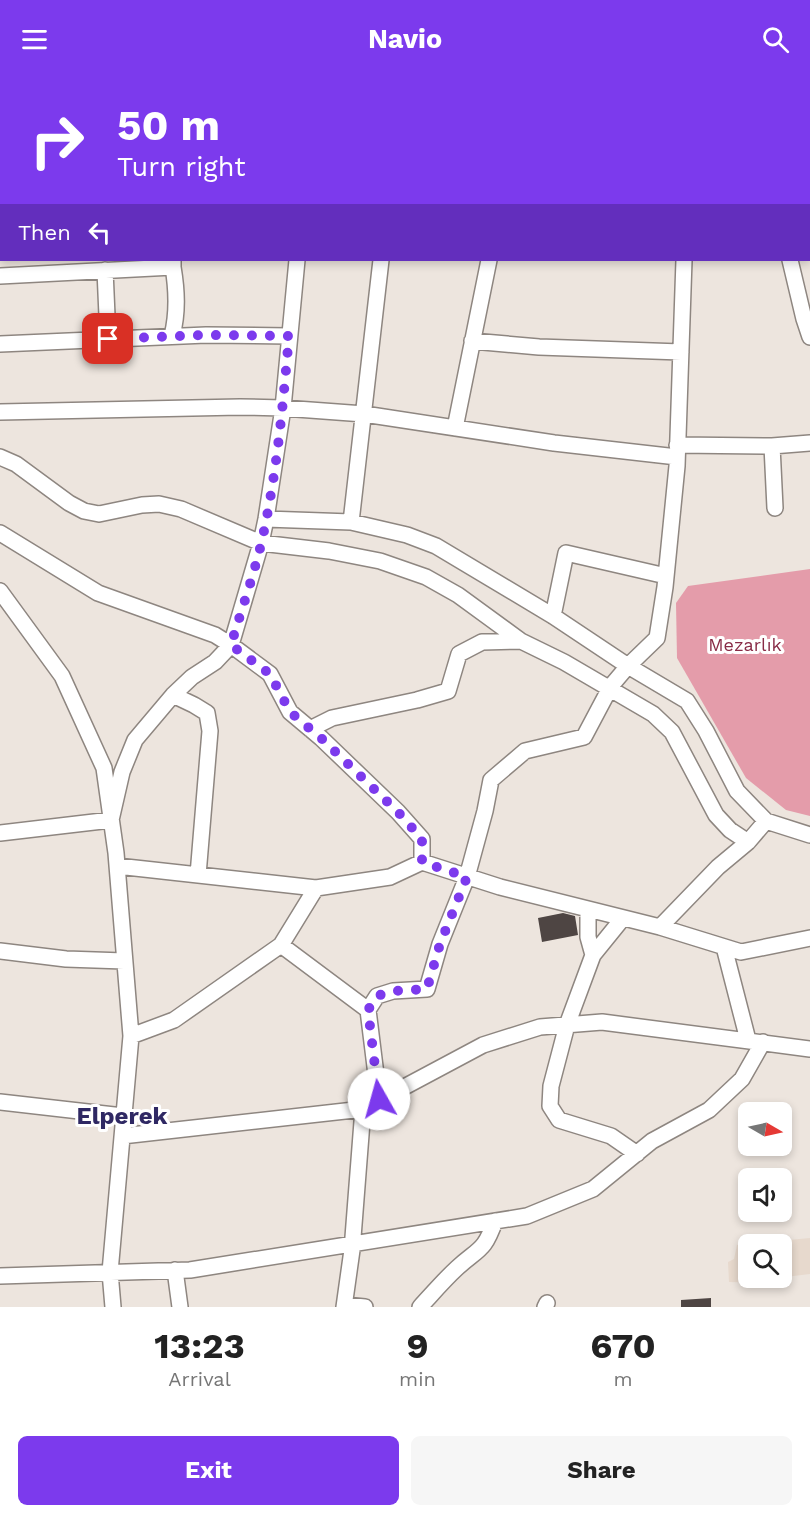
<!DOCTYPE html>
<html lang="en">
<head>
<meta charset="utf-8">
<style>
	:root { --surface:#fff; --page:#f6f6f6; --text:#222; --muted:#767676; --accent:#7c3aed }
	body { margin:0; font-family:"Work Sans",sans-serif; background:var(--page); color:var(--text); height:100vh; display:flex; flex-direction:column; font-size:22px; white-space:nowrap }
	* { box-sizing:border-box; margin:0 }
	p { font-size:20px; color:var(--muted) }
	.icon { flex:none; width:33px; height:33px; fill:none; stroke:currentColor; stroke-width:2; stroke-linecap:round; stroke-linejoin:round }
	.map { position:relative; height:1229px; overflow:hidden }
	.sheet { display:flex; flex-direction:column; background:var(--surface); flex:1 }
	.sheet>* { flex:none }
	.banner { position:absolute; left:0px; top:0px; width:810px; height:183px; box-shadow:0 3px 9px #0003; background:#7c3aed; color:#fff; overflow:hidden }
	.needle { width:39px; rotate:99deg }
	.fabs { position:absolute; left:738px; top:1024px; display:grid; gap:12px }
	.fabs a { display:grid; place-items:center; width:54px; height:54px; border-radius:9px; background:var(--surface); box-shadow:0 3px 9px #0003; font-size:30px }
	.pin { position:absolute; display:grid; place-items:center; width:51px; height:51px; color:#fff; margin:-26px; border-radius:12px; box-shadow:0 3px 9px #0006 }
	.me { position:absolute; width:66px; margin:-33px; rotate:353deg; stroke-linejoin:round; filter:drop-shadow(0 0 4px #0008) }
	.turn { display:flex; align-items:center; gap:21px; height:126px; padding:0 18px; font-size:27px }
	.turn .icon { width:78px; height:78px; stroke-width:2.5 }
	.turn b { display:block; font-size:42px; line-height:51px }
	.then { display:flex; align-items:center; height:57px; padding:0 18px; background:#0003; gap:12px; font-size:22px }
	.eta { display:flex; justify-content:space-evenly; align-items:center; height:102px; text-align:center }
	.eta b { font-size:36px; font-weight:700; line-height:42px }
	.button { display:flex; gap:12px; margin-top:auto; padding:12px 18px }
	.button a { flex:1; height:69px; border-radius:9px; background:var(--accent); color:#fff; font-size:24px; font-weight:700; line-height:69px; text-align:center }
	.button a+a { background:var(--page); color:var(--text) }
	header { display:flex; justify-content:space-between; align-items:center; height:78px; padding:0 18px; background:var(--accent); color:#fff; font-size:27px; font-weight:700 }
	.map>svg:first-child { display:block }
	.built { fill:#e7d9cd; fill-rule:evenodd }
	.green { fill:#e49caa }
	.building { fill:#4e4543 }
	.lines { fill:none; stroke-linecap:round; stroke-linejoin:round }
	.minor-casing { stroke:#8e8680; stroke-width:18 }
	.minor { stroke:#fff; stroke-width:15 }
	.route { stroke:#7c3aed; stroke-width:10; stroke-dasharray:0 18 }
	.labels { text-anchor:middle; stroke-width:6; stroke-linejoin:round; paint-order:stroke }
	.park-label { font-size:18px; fill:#882b46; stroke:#fff }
	.district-label { font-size:24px; font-weight:bold; fill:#2f2863; stroke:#fff }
</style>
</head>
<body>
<header><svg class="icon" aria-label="menu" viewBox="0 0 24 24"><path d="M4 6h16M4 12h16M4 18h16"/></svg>Navio<svg class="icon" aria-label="search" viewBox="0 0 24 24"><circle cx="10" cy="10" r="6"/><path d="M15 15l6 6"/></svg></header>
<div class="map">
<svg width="810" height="1229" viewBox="0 0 810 1229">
	<rect width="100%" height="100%" fill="#ede5de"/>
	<path class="built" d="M810,1160V1196L785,1199L784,1205L729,1204L728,1184L734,1181L737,1167ZM748,1167H782V1200H748Z"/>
	<path class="green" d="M810,491V738L786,732L746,700L677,580L676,525L688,508Z"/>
	<path class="building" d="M563,835L575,838L578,857L542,864L538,840Z
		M711,1220V1229H681V1222Z"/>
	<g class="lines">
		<defs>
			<path id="minor" d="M237,0V2
				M442,0V2
				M548,0L549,2
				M697,0L698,2
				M50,2V0
				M140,2V0
				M313,2V0
				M748,2L750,0
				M0,68H2
				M808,103L810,105
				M808,169L810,168
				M790,182L804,241L810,259
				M105,192L108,261
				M0,198L173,189V182
				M172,258C178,234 177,213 173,189
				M472,263L539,269L681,274
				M0,266L206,257L289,258
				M0,334L240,329L283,330L364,336L554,365L677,379
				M455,350L489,182
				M677,367L772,368L810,365
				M772,368L775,430
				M0,379L16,386L69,425L84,433L99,436L142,427L159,426L181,431L261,465L329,473L380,483L426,499L458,517L521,563L564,584L653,636L672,654L716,737L730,752L748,764
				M266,441L351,444L407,457L436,468L553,538L628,588L687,623L706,653L737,713L766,743L810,757
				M351,444L381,182
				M0,455L98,515L215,557L231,567L270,596L290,634L321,660L398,734L422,761V784
				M0,513L62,598L104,690L116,775L131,958L110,1194L113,1229
				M553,538L566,475L666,498
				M173,617L194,627L207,635L210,653L198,797
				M310,651L332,640L417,622L448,613L459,576L482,564L521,563
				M0,755L111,742L122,694L135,662L173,617L192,599L215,584L231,567L261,465L266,441L283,330L297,182
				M117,788L316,810L390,799L422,784L500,809L660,849L718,789L748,764L766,743
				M588,831V859L593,877
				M623,840L593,877L567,947L551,1008L550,1028L559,1042L611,1058L637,1076
				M660,849L741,874L810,860
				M281,867L368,932
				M724,869L748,962
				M0,873L66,881L124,883
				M131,958L174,942L281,867L316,810
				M379,1021L368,932L377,918L393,913L427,911L440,866L467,799L485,733L491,702L525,673L584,659L611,608L628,588L657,560L665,509L677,388L684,182
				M0,1024L123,1038
				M122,1058L363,1031L483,967L540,949L602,944L810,971
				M175,1192L180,1229
				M0,1198L190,1192L527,1138L593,1111L652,1063L709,1032L742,1001L763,964
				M345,1227L365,1229
				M344,1229L352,1172L363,1031
				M420,1229C432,1216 444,1202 457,1190C479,1170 484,1174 495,1143
				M545,1229L547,1225"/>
		</defs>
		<use href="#minor" class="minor-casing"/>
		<use href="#minor" class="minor"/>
	</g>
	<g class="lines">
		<path class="route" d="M108,261L206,257L289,258C283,326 277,395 262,462C254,497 241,533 231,567L270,596L290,634L321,660L398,734L422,761V784L467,799L440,866L427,911L393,913L377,918L368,932L379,1021"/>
	</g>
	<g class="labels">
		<g class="park-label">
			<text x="745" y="573">Mezarlık</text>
		</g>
		<g class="district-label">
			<text x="122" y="1046">Elperek</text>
		</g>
	</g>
</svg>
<div class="fabs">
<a><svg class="needle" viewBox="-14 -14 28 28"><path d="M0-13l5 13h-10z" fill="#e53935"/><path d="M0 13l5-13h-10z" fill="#767676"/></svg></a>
<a><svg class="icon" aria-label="sound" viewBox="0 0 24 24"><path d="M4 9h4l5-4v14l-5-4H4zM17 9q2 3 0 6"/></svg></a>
<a><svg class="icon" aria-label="search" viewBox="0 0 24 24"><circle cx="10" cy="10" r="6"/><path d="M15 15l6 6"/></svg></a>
</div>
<div class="pin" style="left:108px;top:261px;background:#d93025"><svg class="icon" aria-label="arrive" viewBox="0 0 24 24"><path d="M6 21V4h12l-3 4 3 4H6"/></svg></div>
<svg class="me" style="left:379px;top:1021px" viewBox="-20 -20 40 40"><circle r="19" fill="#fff"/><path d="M0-13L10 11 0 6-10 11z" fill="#7c3aed"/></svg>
<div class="banner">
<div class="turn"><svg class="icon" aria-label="right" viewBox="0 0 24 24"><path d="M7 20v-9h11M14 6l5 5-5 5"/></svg><div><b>50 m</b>Turn right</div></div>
<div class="then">Then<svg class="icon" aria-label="left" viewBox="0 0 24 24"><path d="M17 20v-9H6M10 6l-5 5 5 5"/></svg></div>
</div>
</div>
<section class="sheet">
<div class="eta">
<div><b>13:23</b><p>Arrival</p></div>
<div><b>9</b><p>min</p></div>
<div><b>670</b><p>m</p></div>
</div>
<div class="button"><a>Exit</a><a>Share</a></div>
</section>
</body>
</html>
